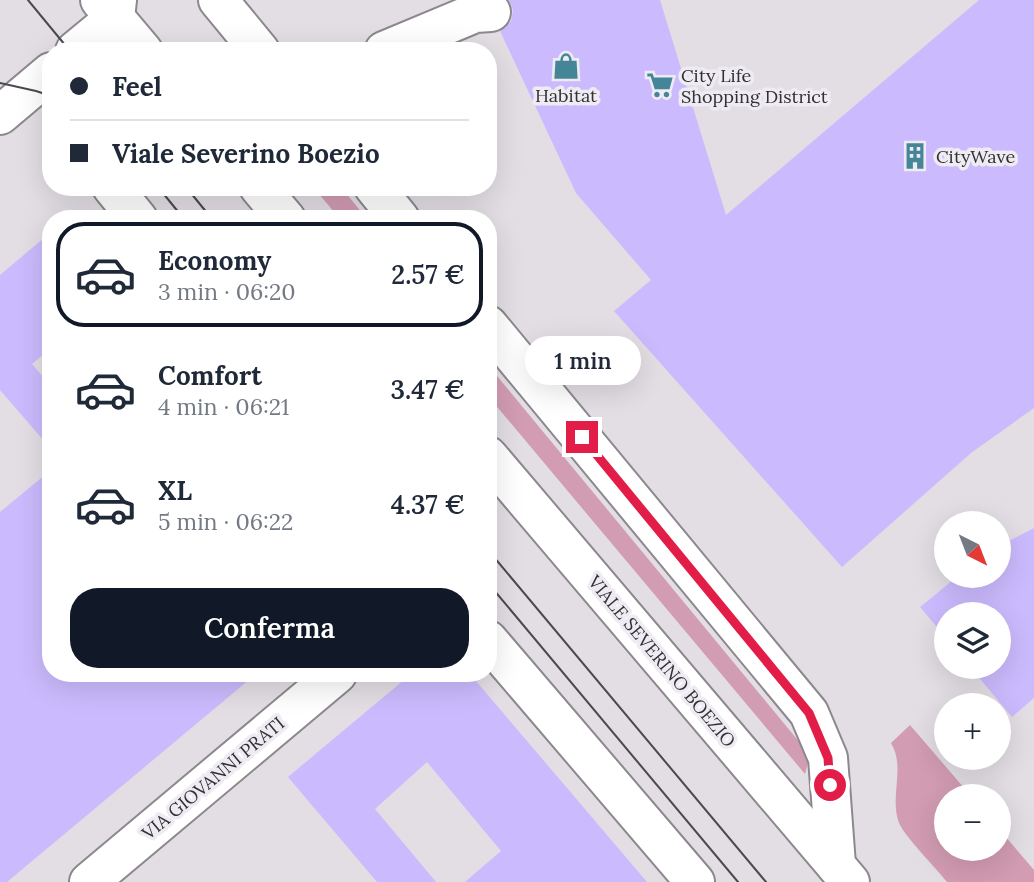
<!DOCTYPE html>
<html lang="it">
<head>
<meta charset="utf-8">
<style>
  :root { --surface:#fff; --page:#f2f2f3; --text:#1f2937; --muted:#747a83; --line:#e0e1e3; --accent:#111827 }
  body { margin:0; font-family:Lora,serif; background:var(--page); color:var(--text); height:100vh; display:flex; flex-direction:column; font-size:26px; white-space:nowrap }
  * { box-sizing:border-box; margin:0 }
  p { font-size:23px; color:var(--muted) }
  .icon { flex:none; width:38px; height:38px; fill:none; stroke:currentColor; stroke-width:2; stroke-linecap:round; stroke-linejoin:round }
  .map { position:relative; flex:1; overflow:hidden }
  .drawer { position:absolute; left:42px; top:210px; width:455px; height:472px; display:flex; flex-direction:column; background:var(--surface); border-radius:28px; box-shadow:0 7px 28px #0002 }
  .drawer>* { flex:none }
  .guide { position:absolute; left:42px; top:42px; width:455px; height:154px; border-radius:28px; box-shadow:0 7px 28px #0002; display:grid; align-content:center; height:154px; padding:0 28px; background:var(--surface) }
  .needle { width:46px; rotate:138deg }
  .fabs { position:absolute; left:934px; top:511px; display:grid; gap:14px }
  .fabs a { display:grid; place-items:center; width:77px; height:77px; border-radius:50%; background:var(--surface); box-shadow:0 7px 28px #0002; font-size:35px }
  .end { position:absolute; width:32px; height:32px; margin:-16px; border:9px solid #e11d48; background:#fff; box-shadow:0 0 0 4px #fff }
  .from { border-radius:50% }
  .bubble { position:absolute; height:49px; border-radius:24px; background:var(--surface); box-shadow:0 7px 28px #0002; font-size:23px; font-weight:600; line-height:49px; text-align:center }
  .guide b { display:flex; align-items:center; gap:24px; height:66px; font-size:26px }
  .guide b+b { border-top:2px solid var(--line) }
  .guide i { width:18px; height:18px; background:var(--text) }
  ul { padding:12px 0 0; list-style:none }
  li { display:flex; align-items:center; gap:21px; height:105px; margin:0 14px 10px; padding:0 14px; border:4px solid transparent; border-radius:28px }
  li div { flex:1 }
  li b { display:block; font-size:26px }
  li em { font-style:normal; font-weight:600 }
  li.on { border-color:var(--accent) }
  li>.icon { width:63px; height:63px; stroke-width:1.5 }
  .cta { display:flex; gap:14px; margin-top:auto; padding:14px 28px }
  .cta a { flex:1; height:80px; border-radius:28px; background:var(--accent); color:#fff; font-size:28px; font-weight:600; line-height:80px; text-align:center }
  .map>svg:first-child { display:block }
  .green { fill:#d29cb2 }
  .building { fill:#cbbafd }
  .lines { fill:none; stroke-linecap:round; stroke-linejoin:round }
  .street-casing { stroke:#8c888e; stroke-width:42 }
  .secondary-casing { stroke:#8c888e; stroke-width:42 }
  .street { stroke:#fff; stroke-width:38 }
  .secondary { stroke:#fff; stroke-width:38 }
  .tram { stroke:#4b494c; stroke-width:2 }
  .route { stroke:#e11d48; stroke-width:9 }
  .labels { text-anchor:middle; dominant-baseline:central; stroke-width:7; stroke-linejoin:round; paint-order:stroke }
  .poi-label { font-size:18px; fill:#323033; stroke:#efebf2; text-anchor:start }
  .street-label { font-size:18px; fill:#323033; stroke:#efebf2 }
</style>
</head>
<body>
<div class="map">
<svg width="1034" height="882" viewBox="0 0 1034 882">
  <rect width="100%" height="100%" fill="#e2dee4"/>
  <path class="green" d="M 313,187 L 341,187 L 367,219 L 340,219 Z
    M 488,365 L 810,755 L 805,774 L 488,396 Z
    M 910,725 L 971,796 L 947,796 L 947,849 L 999,849 L 999,829 L 1034,870 L 1034,882 L 947,882 C 936,868 905,837 899,823 C 889,796 906,768 891,743 Z"/>
  <path class="building" d="M 509,0 L 660,0 L 726,215 L 979,0 L 1034,0 L 1034,408 L 971,453 L 842,567 L 614,311 L 651,280 L 576,193 L 500,31 L 511,21 L 513,10 Z
    M 51,232 L 51,348 L 32,364 L 51,386 L 51,449 L 0,390 L 0,275 Z
    M 51,470 L 51,674 L 256,674 L 7,882 L 0,882 L 0,512 Z
    M 1034,528 L 1034,698 L 1012,717 L 970,667 L 999,667 L 999,614 L 947,614 L 947,639 L 920,607 L 958,576 L 999,576 L 999,546 Z
    M 411,674 L 470,674 L 647,882 L 465,882 L 501,851 L 427,762 L 375,809 L 436,882 L 377,882 L 288,777 Z"/>
  <g class="lines">
    <defs>
      <path id="street" d="M 218,0 L 260,51
        M 75,51 L 115,18 L 117,0
        M 384,51 L 475,13 L 491,12
        M 0,115 L 51,72
        M 112,187 L 138,219
        M 374,187 L 400,219
        M 488,325 L 809,713 L 828,758 L 836,865
        M 488,640 L 695,882
        M 89,882 L 337,674"/>
      <path id="secondary" d="M 100,0 L 143,51
        M 259,187 L 286,219
        M 488,456 L 850,882"/>
    </defs>
    <use href="#street" class="street-casing"/>
    <use href="#secondary" class="secondary-casing"/>
    <use href="#street" class="street"/>
    <use href="#secondary" class="secondary"/>
    <path class="tram" d="M 28,0 L 70,51
      M 0,83 L 36,91 L 51,96
      M 158,187 L 184,219
      M 186,187 L 212,219
      M 488,550 L 766,882
      M 488,583 L 738,882"/>
  </g>
  <g class="lines">
    <path class="route" d="M 582,437 L 809,713 L 828,758 L 830,785"/>
  </g>
  <defs>
    <symbol id="shop-bare" viewBox="-9 -9 18 18"><path d="M-5-2.5h2.3a2.7 3.5 0 0 1 5.4 0H5L5.5 6h-11ZM-1.5-2.5h3a1.5 2.3 0 0 0-3 0Z" fill="#458598" stroke="#efebf2" stroke-width="2.5" paint-order="stroke"/></symbol>
    <symbol id="supermarket-bare" viewBox="-9 -9 18 18"><path d="M-6-5.5h2.5l.6 2H6L4.5 2H-2.5L-4.4-4H-6ZM-1.5 3.2a1.3 1.3 0 1 0 .1 0ZM3 3.2a1.3 1.3 0 1 0 .1 0Z" fill="#458598" stroke="#efebf2" stroke-width="2.5" paint-order="stroke"/></symbol>
    <symbol id="building-bare" viewBox="-9 -9 18 18"><path d="M-4-6H4V6H1V3H-1V6H-4ZM-2.5-4.3h1.7v1.8h-1.7ZM.8-4.3h1.7v1.8H.8ZM-2.5-1h1.7V.8h-1.7ZM.8-1h1.7V.8H.8Z" fill="#458598" stroke="#efebf2" stroke-width="2.5" paint-order="stroke"/></symbol>
  </defs>
  <g fill-rule="evenodd">
    <use href="#shop-bare" x="547" y="47" width="38" height="38"/>
    <use href="#supermarket-bare" x="641" y="66" width="38" height="38"/>
    <use href="#building-bare" x="896" y="137" width="38" height="38"/>
  </g>
  <g class="labels">
    <g class="poi-label">
      <text x="681" y="75">City Life<tspan x="681" dy="21">Shopping District</tspan></text>
      <text x="566" y="95" text-anchor="middle">Habitat</text>
      <text x="936" y="156">CityWave</text>
    </g>
    <g class="street-label">
      <text transform="translate(662 661) rotate(50)">VIALE SEVERINO BOEZIO</text>
      <text transform="translate(213 778) rotate(-40)">VIA GIOVANNI PRATI</text>
    </g>
  </g>
</svg>
<div class="fabs">
<a><svg class="needle" viewBox="-14 -14 28 28"><path d="M0-13l5 13h-10z" fill="#e53935"/><path d="M0 13l5-13h-10z" fill="#747a83"/></svg></a>
<a><svg class="icon" aria-label="layers" viewBox="0 0 24 24"><path d="M12 4l9 5-9 5-9-5zM3 14l9 5 9-5"/></svg></a>
<a>+</a>
<a>−</a>
</div>
<i class="end from" style="left:830px;top:785px"></i>
<i class="end" style="left:582px;top:437px"></i>
<div class="bubble" style="left:525px;top:336px;width:116px">1 min</div>
<div class="guide">
<b><i class="from"></i>Feel</b>
<b><i></i>Viale Severino Boezio</b>
</div>
<section class="drawer">
<ul>
<li class="on"><svg class="icon" aria-label="car" viewBox="0 0 24 24"><path d="M5 17H2v-5l4-1 3-4h7l3 4 3 1v5h-3M9 17h6M6 11h13"/><circle cx="7" cy="17" r="2"/><circle cx="17" cy="17" r="2"/></svg><div><b>Economy</b><p>3 min · 06:20</p></div><em>2.57 €</em></li>
<li><svg class="icon" aria-label="car" viewBox="0 0 24 24"><path d="M5 17H2v-5l4-1 3-4h7l3 4 3 1v5h-3M9 17h6M6 11h13"/><circle cx="7" cy="17" r="2"/><circle cx="17" cy="17" r="2"/></svg><div><b>Comfort</b><p>4 min · 06:21</p></div><em>3.47 €</em></li>
<li><svg class="icon" aria-label="car" viewBox="0 0 24 24"><path d="M5 17H2v-5l4-1 3-4h7l3 4 3 1v5h-3M9 17h6M6 11h13"/><circle cx="7" cy="17" r="2"/><circle cx="17" cy="17" r="2"/></svg><div><b>XL</b><p>5 min · 06:22</p></div><em>4.37 €</em></li>
</ul>
<div class="cta"><a>Conferma</a></div>
</section>
</div>
</body>
</html>
